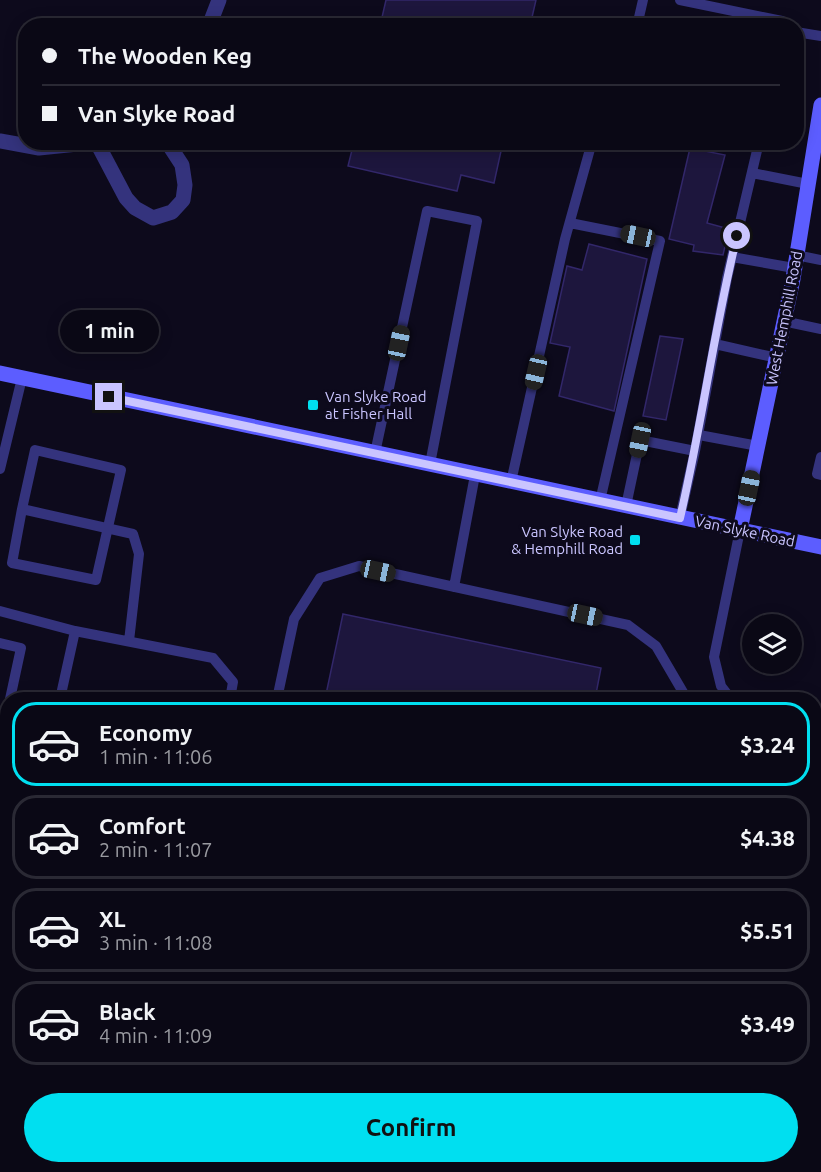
<!DOCTYPE html>
<html lang="en">
<head>
<meta charset="utf-8">
<style>
  :root { --surface:#0a0815; --page:#13111e; --text:#f1f3f6; --muted:#999aa0; --line:#2a2934; --accent:#00dff0 }
  body { margin:0; font-family:Ubuntu,sans-serif; background:var(--page); color:var(--text); height:100vh; display:flex; flex-direction:column; font-size:22px; white-space:nowrap }
  * { box-sizing:border-box; margin:0 }
  p { font-size:20px; color:var(--muted) }
  .icon { flex:none; width:33px; height:33px; fill:none; stroke:currentColor; stroke-width:2; stroke-linecap:round; stroke-linejoin:round }
  .map { position:relative; flex:1; overflow:hidden }
  .details { position:absolute; left:0px; top:692px; width:822px; height:482px; display:flex; flex-direction:column; background:var(--surface); border-radius:24px 24px 0 0; box-shadow:0 3px 15px #0003,0 0 0 2px var(--line) }
  .details>* { flex:none }
  .banner { position:absolute; left:18px; top:18px; width:786px; height:132px; border-radius:24px; box-shadow:0 3px 15px #0003,0 0 0 2px var(--line); display:grid; align-content:center; height:132px; padding:0 24px; background:var(--surface) }
  .fabs { position:absolute; left:742px; top:614px; display:grid; gap:12px }
  .fabs a { display:grid; place-items:center; width:60px; height:60px; border-radius:50%; background:var(--surface); box-shadow:0 3px 15px #0003,0 0 0 2px var(--line); font-size:30px }
  .end { position:absolute; width:27px; height:27px; margin:-14px; border:8px solid #cac5ff; background:#111; box-shadow:0 0 0 3px #111 }
  .from { border-radius:50% }
  .bubble { position:absolute; height:42px; border-radius:21px; background:var(--surface); box-shadow:0 3px 15px #0003,0 0 0 2px var(--line); font-size:20px; font-weight:700; line-height:42px; text-align:center }
  .car { position:absolute; width:18px; height:36px; margin:-18px -9px; border-radius:8px; box-shadow:0 0 4px 2px #0007; background:linear-gradient(#222 24%,#8ab4d8 0 40%,#222 0 76%,#8ab4d8 0 86%,#222 0) }
  .banner b { display:flex; align-items:center; gap:21px; height:57px; font-size:22px }
  .banner b+b { border-top:2px solid var(--line) }
  .banner i { width:15px; height:15px; background:var(--text) }
  ul { padding:10px 0 0; list-style:none }
  li { display:flex; align-items:center; gap:18px; height:84px; margin:0 12px 9px; padding:0 12px; border:3px solid var(--line); border-radius:24px }
  li div { flex:1 }
  li b { display:block; font-size:22px }
  li em { font-style:normal; font-weight:700 }
  li.active { border-color:var(--accent) }
  li>.icon { width:54px; height:54px; stroke-width:1.5 }
  .action { display:flex; gap:12px; margin-top:auto; padding:12px 24px }
  .action a { flex:1; height:69px; border-radius:36px; background:var(--accent); color:#111; font-size:24px; font-weight:700; line-height:69px; text-align:center }
  .map>svg:first-child { display:block }
  .building { fill:#1d163d; stroke:#32276a; stroke-width:1.5 }
  .lines { fill:none; stroke-linecap:round; stroke-linejoin:round }
  .lane { stroke:#34337d; stroke-width:10 }
  .street { stroke:#34337d; stroke-width:15 }
  .secondary { stroke:#5c5dff; stroke-width:15 }
  .route { stroke:#cac5ff; stroke-width:8 }
  .poi-dot { fill:#00dff0; stroke:#0d0a1c; stroke-width:2 }
  .labels { text-anchor:middle; dominant-baseline:central; stroke-width:6; stroke-linejoin:round; paint-order:stroke }
  .street-label { font-size:15px; fill:#cac5ff; stroke:#0d0a1c }
  .poi-label { font-size:15px; fill:#cac5ff; stroke:#0d0a1c; text-anchor:start }
</style>
</head>
<body>
<div class="map">
<svg width="821" height="1172" viewBox="0 0 821 1172">
  <rect width="100%" height="100%" fill="#0d0a1c"/>
  <path class="building" d="M 386,0 L 536,0 L 530,26 L 380,26 Z
    M 354,142 L 503,142 L 494,183 L 461,175 L 457,191 L 348,166 Z
    M 690,148 L 725,155 L 707,223 L 729,229 L 723,255 L 693,251 L 694,245 L 669,239 Z
    M 589,244 L 647,259 L 614,411 L 559,396 L 570,347 L 550,343 L 567,266 L 582,270 Z
    M 660,336 L 683,339 L 666,420 L 643,416 Z
    M 343,614 L 601,668 L 595,699 L 325,699 Z
    M 292,1166 L 579,1166 L 578,1172 L 291,1172 Z"/>
  <g class="lines">
    <path class="lane" d="M 680,0 L 782,21 L 787,26
      M 637,26 L 643,0
      M 796,32 L 821,36
      M 752,173 L 808,184
      M 570,223 L 660,241 L 600,501
      M 796,255 L 821,260
      M 732,257 L 794,268
      M 783,321 L 821,329
      M 715,344 L 777,358
      M 699,435 L 758,446
      M 375,453 L 427,211 L 477,221 L 430,464
      M 821,457 L 817,474 L 821,475
      M 0,469 L 22,378
      M 511,482 L 565,239 L 592,142
      M 626,506 L 640,440 L 695,451
      M 22,509 L 12,563 L 96,580 L 121,470 L 35,450 L 22,509 L 133,534 L 139,554 L 129,641
      M 680,517 L 695,451 L 727,278 L 759,142
      M 454,587 L 475,475
      M 0,611 L 75,631 L 60,699
      M 75,631 L 213,658 L 233,682 L 230,699
      M 0,643 L 21,648 L 10,699
      M 277,699 L 294,619 L 320,578 L 359,566 L 628,625 L 656,646 L 687,699
      M 731,699 L 721,686 L 714,657 L 740,530
      M 814,738 L 821,739
      M 0,747 L 8,713
      M 0,927 L 8,928
      M 814,1144 L 821,1145
      M 150,1172 L 157,1166
      M 672,1172 L 672,1166
      M 704,1172 L 706,1166
      M 769,1172 L 771,1166"/>
    <path class="street" d="M 209,26 L 219,0
      M 0,141 L 39,148 L 97,142
      M 97,143 L 126,198 L 135,208 L 153,218 L 172,212 L 183,200 L 185,185 L 182,165 L 167,142"/>
    <path class="secondary" d="M 0,373 L 821,547
      M 740,530 L 793,279 L 821,105"/>
  </g>
  <g class="lines">
    <path class="route" d="M 109,397 L 680,518 C 702,424 714,329 737,236"/>
  </g>
  <g class="poi-dot">
    <rect x="307" y="399" width="12" height="12" rx="3"/>
    <rect x="629" y="534" width="12" height="12" rx="3"/>
  </g>
  <g class="labels">
    <g class="street-label">
      <text transform="translate(784 318) rotate(-79)">West Hemphill Road</text>
      <text transform="translate(745 531) rotate(12)">Van Slyke Road</text>
    </g>
    <g class="poi-label">
      <text x="325" y="396">Van Slyke Road<tspan x="325" dy="17">at Fisher Hall</tspan></text>
      <text x="623" y="531" text-anchor="end">Van Slyke Road<tspan x="623" dy="17">&amp; Hemphill Road</tspan></text>
    </g>
  </g>
</svg>
<div class="fabs">
<a><svg class="icon" aria-label="layers" viewBox="0 0 24 24"><path d="M12 4l9 5-9 5-9-5zM3 14l9 5 9-5"/></svg></a>
</div>
<i class="end from" style="left:737px;top:236px"></i>
<i class="end" style="left:109px;top:397px"></i>
<div class="bubble" style="left:60px;top:310px;width:99px">1 min</div>
<i class="car" style="left:638px;top:236px;rotate:282deg"></i>
<i class="car" style="left:399px;top:343px;rotate:12deg"></i>
<i class="car" style="left:536px;top:372px;rotate:193deg"></i>
<i class="car" style="left:640px;top:440px;rotate:192deg"></i>
<i class="car" style="left:749px;top:488px;rotate:12deg"></i>
<i class="car" style="left:378px;top:571px;rotate:102deg"></i>
<i class="car" style="left:585px;top:615px;rotate:102deg"></i>
<div class="banner">
<b><i class="from"></i>The Wooden Keg</b>
<b><i></i>Van Slyke Road</b>
</div>
<section class="details">
<ul>
<li class="active"><svg class="icon" aria-label="car" viewBox="0 0 24 24"><path d="M5 17H2v-5l4-1 3-4h7l3 4 3 1v5h-3M9 17h6M6 11h13"/><circle cx="7" cy="17" r="2"/><circle cx="17" cy="17" r="2"/></svg><div><b>Economy</b><p>1 min · 11:06</p></div><em>$3.24</em></li>
<li><svg class="icon" aria-label="car" viewBox="0 0 24 24"><path d="M5 17H2v-5l4-1 3-4h7l3 4 3 1v5h-3M9 17h6M6 11h13"/><circle cx="7" cy="17" r="2"/><circle cx="17" cy="17" r="2"/></svg><div><b>Comfort</b><p>2 min · 11:07</p></div><em>$4.38</em></li>
<li><svg class="icon" aria-label="car" viewBox="0 0 24 24"><path d="M5 17H2v-5l4-1 3-4h7l3 4 3 1v5h-3M9 17h6M6 11h13"/><circle cx="7" cy="17" r="2"/><circle cx="17" cy="17" r="2"/></svg><div><b>XL</b><p>3 min · 11:08</p></div><em>$5.51</em></li>
<li><svg class="icon" aria-label="car" viewBox="0 0 24 24"><path d="M5 17H2v-5l4-1 3-4h7l3 4 3 1v5h-3M9 17h6M6 11h13"/><circle cx="7" cy="17" r="2"/><circle cx="17" cy="17" r="2"/></svg><div><b>Black</b><p>4 min · 11:09</p></div><em>$3.49</em></li>
</ul>
<div class="action"><a>Confirm</a></div>
</section>
</div>
</body>
</html>
